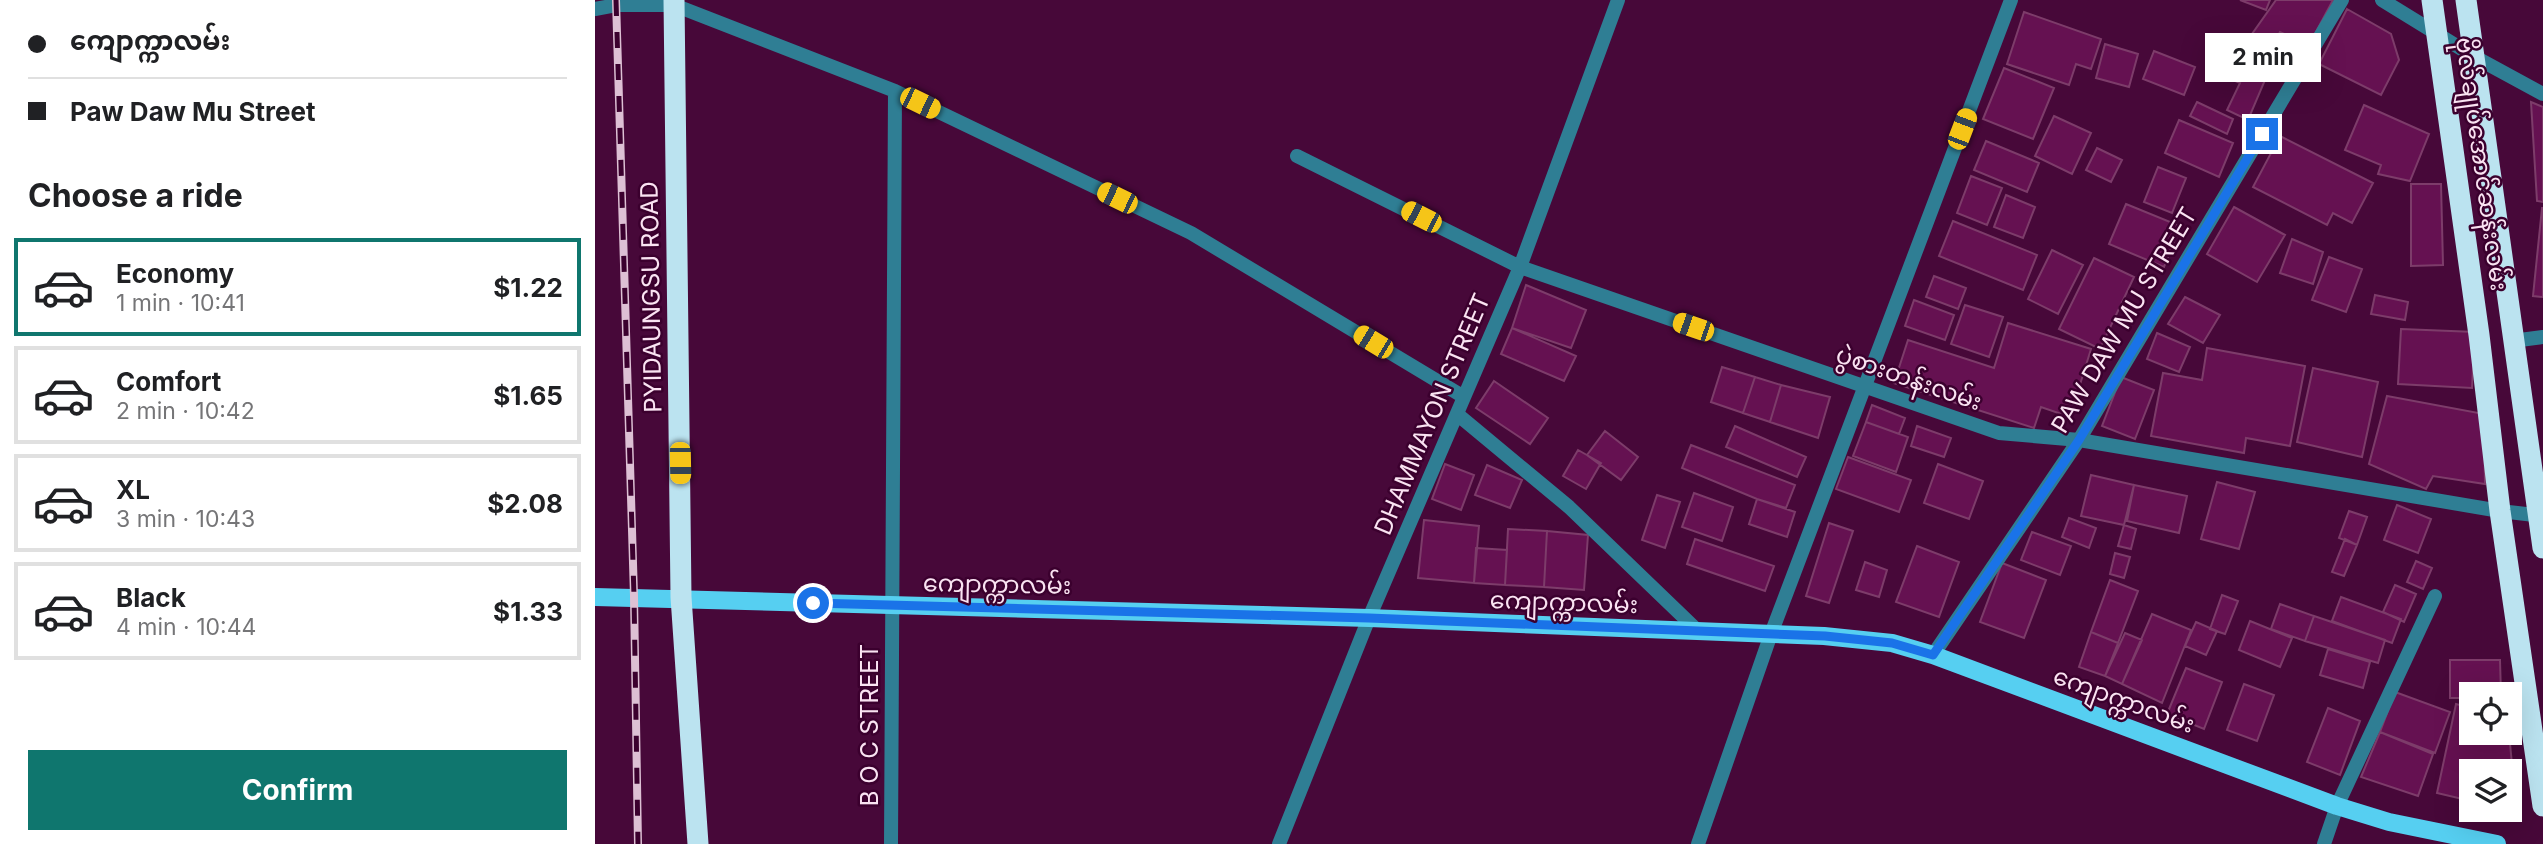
<!DOCTYPE html>
<html lang="en">
<head>
<meta charset="utf-8">
<style>
  :root { --surface:#fff; --page:#f6f6f6; --text:#202124; --muted:#757577; --line:#e0e0e0; --accent:#0f766e }
  body { margin:0; font-family:Inter,"Noto Sans Myanmar",sans-serif; background:var(--page); color:var(--text); height:100vh; display:flex; flex-direction:column; font-size:26px; white-space:nowrap }
  * { box-sizing:border-box; margin:0 }
  p { font-size:23px; color:var(--muted) }
  .icon { flex:none; width:38px; height:38px; fill:none; stroke:currentColor; stroke-width:2; stroke-linecap:round; stroke-linejoin:round }
  .map { position:relative; flex:1; overflow:hidden }
  .drawer { display:flex; flex-direction:column; background:var(--surface); width:595px }
  .drawer>* { flex:none }
  .guide { display:grid; align-content:center; height:154px; padding:0 28px; background:var(--surface) }
  .fabs { position:absolute; left:1864px; top:682px; display:grid; gap:14px }
  .fabs a { display:grid; place-items:center; width:63px; height:63px; border-radius:0px; background:var(--surface); box-shadow:0 7px 28px #0002; font-size:35px }
  .end { position:absolute; width:32px; height:32px; margin:-16px; border:9px solid #1a73e8; background:#fff; box-shadow:0 0 0 4px #fff }
  .from { border-radius:50% }
  .bubble { position:absolute; height:49px; border-radius:0px; background:var(--surface); box-shadow:0 7px 28px #0002; font-size:23px; font-weight:700; line-height:49px; text-align:center }
  .car { position:absolute; width:21px; height:42px; margin:-21px -10px; border-radius:9px; box-shadow:0 0 5px 2px #0007; background:linear-gradient(#f5c518 24%,#345 0 40%,#f5c518 0 76%,#345 0 86%,#f5c518 0) }
  .guide b { display:flex; align-items:center; gap:24px; height:66px; font-size:26px }
  .guide b+b { border-top:2px solid var(--line) }
  .guide i { width:18px; height:18px; background:var(--text) }
  ul { padding:0; list-style:none }
  li { display:flex; align-items:center; gap:21px; height:98px; margin:0 14px 10px; padding:0 14px; border:4px solid var(--line); border-radius:0px }
  li div { flex:1 }
  li b { display:block; font-size:26px }
  li em { font-style:normal; font-weight:700 }
  li.selected { border-color:var(--accent) }
  li>.icon { width:63px; height:63px; stroke-width:1.5 }
  h2 { padding:0 28px; font-size:32px; line-height:84px }
  .primary-button { display:flex; gap:14px; margin-top:auto; padding:14px 28px }
  .primary-button a { flex:1; height:80px; border-radius:0px; background:var(--accent); color:#fff; font-size:28px; font-weight:700; line-height:80px; text-align:center }
  main { display:flex; flex:1; min-height:0 }
  .map>svg:first-child { display:block }
  .building { fill:#651151; stroke:#7d3c6a; stroke-width:2 }
  .lines { fill:none; stroke-linecap:round; stroke-linejoin:round }
  .street { stroke:#2f7e94; stroke-width:14 }
  .primary { stroke:#56cff1; stroke-width:18 }
  .highway { stroke:#bbe3f0; stroke-width:21 }
  .rail-casing { stroke:#ddc0d4; stroke-width:8 }
  .rail { stroke:#3b002e; stroke-width:5; stroke-dasharray:16; stroke-linecap:butt }
  .route { stroke:#1a73e8; stroke-width:9 }
  .labels { text-anchor:middle; dominant-baseline:central; stroke-width:5; stroke-linejoin:round; paint-order:stroke }
  .street-label { font-size:24px; fill:#fae3f2; stroke:#3b002e }
</style>
</head>
<body>
<main>
<section class="drawer">
<div class="guide">
<b><i class="from"></i>ကျောက္ကာလမ်း</b>
<b><i></i>Paw Daw Mu Street</b>
</div>
<h2>Choose a ride</h2>
<ul>
<li class="selected"><svg class="icon" aria-label="car" viewBox="0 0 24 24"><path d="M5 17H2v-5l4-1 3-4h7l3 4 3 1v5h-3M9 17h6M6 11h13"/><circle cx="7" cy="17" r="2"/><circle cx="17" cy="17" r="2"/></svg><div><b>Economy</b><p>1 min · 10:41</p></div><em>$1.22</em></li>
<li><svg class="icon" aria-label="car" viewBox="0 0 24 24"><path d="M5 17H2v-5l4-1 3-4h7l3 4 3 1v5h-3M9 17h6M6 11h13"/><circle cx="7" cy="17" r="2"/><circle cx="17" cy="17" r="2"/></svg><div><b>Comfort</b><p>2 min · 10:42</p></div><em>$1.65</em></li>
<li><svg class="icon" aria-label="car" viewBox="0 0 24 24"><path d="M5 17H2v-5l4-1 3-4h7l3 4 3 1v5h-3M9 17h6M6 11h13"/><circle cx="7" cy="17" r="2"/><circle cx="17" cy="17" r="2"/></svg><div><b>XL</b><p>3 min · 10:43</p></div><em>$2.08</em></li>
<li><svg class="icon" aria-label="car" viewBox="0 0 24 24"><path d="M5 17H2v-5l4-1 3-4h7l3 4 3 1v5h-3M9 17h6M6 11h13"/><circle cx="7" cy="17" r="2"/><circle cx="17" cy="17" r="2"/></svg><div><b>Black</b><p>4 min · 10:44</p></div><em>$1.33</em></li>
</ul>
<div class="primary-button"><a>Confirm</a></div>
</section>
<div class="map">
<svg width="1948" height="844" viewBox="0 0 1948 844">
  <rect width="100%" height="100%" fill="#470839"/>
  <path class="building" d="M 1645,0 L 1675,0 L 1671,10 Z
    M 1681,0 L 1738,0 L 1714,45 L 1685,32 L 1677,46 L 1657,34 Z
    M 1752,9 L 1796,34 L 1804,60 L 1786,95 L 1724,64 Z
    M 1429,12 L 1506,39 L 1496,69 L 1481,64 L 1474,85 L 1412,64 Z
    M 1652,42 L 1680,53 L 1672,73 L 1644,61 Z
    M 1510,44 L 1543,54 L 1534,87 L 1501,78 Z
    M 1559,51 L 1600,67 L 1589,95 L 1548,79 Z
    M 1627,61 L 1670,80 L 1653,120 L 1632,110 L 1645,83 L 1622,73 Z
    M 1409,68 L 1459,88 L 1438,139 L 1388,119 Z
    M 1602,102 L 1638,119 L 1632,134 L 1595,116 Z
    M 1936,102 L 1948,107 L 1948,202 L 1942,201 Z
    M 1769,105 L 1834,134 L 1815,181 L 1783,174 L 1786,165 L 1750,150 Z
    M 1459,116 L 1496,133 L 1477,174 L 1440,156 Z
    M 1584,120 L 1638,143 L 1624,177 L 1570,153 Z
    M 1685,136 L 1778,183 L 1757,223 L 1738,213 L 1732,225 L 1658,187 Z
    M 1391,141 L 1444,163 L 1432,192 L 1379,170 Z
    M 1502,148 L 1527,160 L 1516,182 L 1491,170 Z
    M 1563,167 L 1591,178 L 1577,213 L 1549,202 Z
    M 1376,176 L 1407,188 L 1392,225 L 1362,213 Z
    M 1816,184 L 1846,184 L 1848,265 L 1816,266 Z
    M 1411,195 L 1440,207 L 1428,238 L 1399,227 Z
    M 1531,204 L 1585,226 L 1569,267 L 1514,244 Z
    M 1639,207 L 1690,235 L 1662,282 L 1612,254 Z
    M 1947,208 L 1948,208 L 1948,297 L 1938,296 Z
    M 1358,221 L 1442,255 L 1428,290 L 1344,256 Z
    M 1697,239 L 1728,252 L 1718,284 L 1685,273 Z
    M 1457,250 L 1488,265 L 1463,314 L 1433,299 Z
    M 1734,257 L 1767,269 L 1751,312 L 1717,300 Z
    M 1499,258 L 1539,277 L 1505,349 L 1464,329 Z
    M 1339,276 L 1371,288 L 1363,309 L 1331,297 Z
    M 931,285 L 991,310 L 976,348 L 917,328 Z
    M 1780,295 L 1813,302 L 1810,320 L 1776,314 Z
    M 1590,297 L 1625,315 L 1608,343 L 1573,324 Z
    M 1319,300 L 1359,315 L 1350,340 L 1310,326 Z
    M 1370,305 L 1408,317 L 1394,357 L 1356,344 Z
    M 1413,323 L 1496,349 L 1475,417 L 1446,407 L 1439,428 L 1299,383 L 1313,340 L 1399,368 Z
    M 917,328 L 981,356 L 969,381 L 906,354 Z
    M 1806,329 L 1880,332 L 1877,388 L 1803,384 Z
    M 1562,333 L 1595,347 L 1584,372 L 1552,359 Z
    M 1612,348 L 1710,366 L 1695,446 L 1651,438 L 1649,453 L 1556,436 L 1568,373 L 1607,380 Z
    M 1127,367 L 1160,377 L 1148,413 L 1116,402 Z
    M 1718,368 L 1783,382 L 1767,457 L 1702,442 Z
    M 1160,377 L 1186,385 L 1175,422 L 1148,413 Z
    M 1526,377 L 1559,390 L 1540,439 L 1507,426 Z
    M 899,381 L 953,418 L 935,444 L 881,408 Z
    M 1186,385 L 1235,397 L 1223,438 L 1175,422 Z
    M 1792,396 L 1889,414 L 1890,484 L 1838,476 L 1831,489 L 1774,464 Z
    M 1277,405 L 1310,418 L 1304,434 L 1271,422 Z
    M 1271,422 L 1313,437 L 1301,472 L 1258,456 Z
    M 1140,426 L 1211,457 L 1202,477 L 1131,447 Z
    M 1322,426 L 1356,438 L 1349,457 L 1316,446 Z
    M 1010,431 L 1043,457 L 1026,480 L 992,455 Z
    M 1096,445 L 1200,485 L 1191,508 L 1162,499 L 1087,468 Z
    M 983,450 L 1006,463 L 991,489 L 968,476 Z
    M 1253,457 L 1316,480 L 1304,512 L 1241,489 Z
    M 850,464 L 879,475 L 866,510 L 837,499 Z
    M 1343,464 L 1388,481 L 1374,519 L 1329,503 Z
    M 892,465 L 927,480 L 915,508 L 880,495 Z
    M 1496,475 L 1539,485 L 1529,525 L 1486,516 Z
    M 1622,482 L 1660,492 L 1644,549 L 1606,539 Z
    M 1539,485 L 1592,496 L 1584,533 L 1532,521 Z
    M 1099,493 L 1138,507 L 1127,541 L 1087,527 Z
    M 1062,495 L 1085,502 L 1070,548 L 1047,540 Z
    M 1162,499 L 1200,512 L 1192,537 L 1154,524 Z
    M 1802,505 L 1836,519 L 1823,553 L 1789,540 Z
    M 1754,511 L 1772,517 L 1762,545 L 1744,538 Z
    M 1474,518 L 1501,528 L 1494,548 L 1467,537 Z
    M 829,520 L 884,526 L 879,583 L 823,578 Z
    M 1234,523 L 1258,531 L 1234,603 L 1211,596 Z
    M 1529,525 L 1541,529 L 1536,549 L 1523,546 Z
    M 913,529 L 952,531 L 949,587 L 910,585 Z
    M 952,531 L 993,535 L 989,590 L 949,587 Z
    M 1437,532 L 1476,546 L 1465,575 L 1426,560 Z
    M 1100,539 L 1179,566 L 1170,591 L 1092,564 Z
    M 1750,539 L 1762,545 L 1749,576 L 1737,572 Z
    M 1322,546 L 1364,562 L 1344,617 L 1301,602 Z
    M 881,548 L 912,550 L 910,585 L 879,583 Z
    M 1520,553 L 1535,557 L 1529,578 L 1515,574 Z
    M 1821,561 L 1837,568 L 1828,589 L 1812,582 Z
    M 1270,562 L 1292,570 L 1284,597 L 1261,590 Z
    M 1407,563 L 1451,580 L 1429,638 L 1385,622 Z
    M 1515,580 L 1543,591 L 1523,643 L 1496,632 Z
    M 1800,585 L 1821,594 L 1809,622 L 1788,612 Z
    M 1627,595 L 1643,601 L 1630,634 L 1615,629 Z
    M 1746,597 L 1806,619 L 1797,643 L 1737,621 Z
    M 1685,604 L 1719,616 L 1710,641 L 1676,629 Z
    M 1557,614 L 1596,630 L 1567,703 L 1527,684 Z
    M 1719,616 L 1790,640 L 1783,663 L 1710,641 Z
    M 1655,621 L 1697,638 L 1685,667 L 1644,650 Z
    M 1601,622 L 1622,631 L 1611,655 L 1590,646 Z
    M 1496,632 L 1523,643 L 1510,676 L 1484,667 Z
    M 1530,633 L 1547,640 L 1527,684 L 1510,676 Z
    M 1733,649 L 1775,662 L 1768,688 L 1725,675 Z
    M 1855,660 L 1905,660 L 1906,695 L 1876,695 L 1876,698 L 1855,698 Z
    M 1591,668 L 1627,682 L 1609,729 L 1572,714 Z
    M 1649,684 L 1679,695 L 1662,741 L 1632,730 Z
    M 1800,692 L 1855,712 L 1840,753 L 1785,732 Z
    M 1861,704 L 1876,708 L 1876,733 L 1914,733 L 1918,775 L 1914,775 L 1914,772 L 1876,772 L 1876,801 L 1842,793 Z
    M 1733,708 L 1765,721 L 1745,775 L 1712,762 Z
    M 1785,732 L 1838,754 L 1823,796 L 1766,777 Z"/>
  <g class="lines">
    <path class="street" d="M 1787,0 L 1878,56 L 1948,94
      M 0,9 L 21,5 L 79,5 L 300,91 L 596,233 L 869,397
      M 702,156 L 925,267 L 1404,433 L 1484,440 L 1905,511 L 1948,516
      M 1917,341 L 1948,337
      M 862,414 L 974,507 L 1104,632
      M 1338,655 L 1484,440 L 1747,0
      M 296,844 L 300,91
      M 684,844 L 774,618 L 925,267 L 1023,0
      M 1103,844 L 1176,634 L 1416,0
      M 1729,844 L 1742,806 L 1840,596"/>
    <path class="primary" d="M 0,597 L 774,618 L 1229,636 L 1297,643 L 1338,655 L 1742,806 L 1794,822 L 1902,844"/>
    <path class="highway" d="M 79,0 L 86,597 L 103,844
      M 1837,0 L 1884,335 L 1905,511 L 1948,806
      M 1871,0 L 1948,548"/>
    <defs>
      <path id="rail" d="M 21,0 L 39,596 L 43,844"/>
    </defs>
    <use href="#rail" class="rail-casing"/>
    <use href="#rail" class="rail"/>
  </g>
  <g class="lines">
    <path class="route" d="M 218,603 L 774,618 L 1230,636 L 1297,643 L 1338,655 L 1484,440 L 1667,134"/>
  </g>
  <g class="labels">
    <g class="street-label">
      <text transform="translate(1887 164) rotate(82)">ဗိုလ်ချုပ်အောင်ဆန်းလမ်း</text>
      <text transform="translate(56 297) rotate(-91)">PYIDAUNGSU ROAD</text>
      <text transform="translate(1529 320) rotate(-59)">PAW DAW MU STREET</text>
      <text transform="translate(1314 378) rotate(19)">ပွဲစားတန်းလမ်း</text>
      <text transform="translate(837 414) rotate(-67)">DHAMMAYON STREET</text>
      <text transform="translate(402 584) rotate(1)">ကျောက္ကာလမ်း</text>
      <text transform="translate(969 602) rotate(2)">ကျောက္ကာလမ်း</text>
      <text transform="translate(1529 700) rotate(20)">ကျောက္ကာလမ်း</text>
      <text transform="translate(274 725) rotate(-90)">B O C STREET</text>
    </g>
  </g>
</svg>
<div class="fabs">
<a><svg class="icon" aria-label="locate" viewBox="0 0 24 24"><circle cx="12" cy="12" r="6"/><path d="M12 2v4M12 18v4M2 12h4M18 12h4"/></svg></a>
<a><svg class="icon" aria-label="layers" viewBox="0 0 24 24"><path d="M12 4l9 5-9 5-9-5zM3 14l9 5 9-5"/></svg></a>
</div>
<i class="end from" style="left:218px;top:603px"></i>
<i class="end" style="left:1667px;top:134px"></i>
<div class="bubble" style="left:1610px;top:33px;width:116px">2 min</div>
<i class="car" style="left:325px;top:103px;rotate:116deg"></i>
<i class="car" style="left:1367px;top:129px;rotate:21deg"></i>
<i class="car" style="left:522px;top:198px;rotate:296deg"></i>
<i class="car" style="left:826px;top:217px;rotate:297deg"></i>
<i class="car" style="left:1098px;top:327px;rotate:289deg"></i>
<i class="car" style="left:778px;top:342px;rotate:301deg"></i>
<i class="car" style="left:85px;top:463px;rotate:179deg"></i>
</div>
</main>
</body>
</html>
